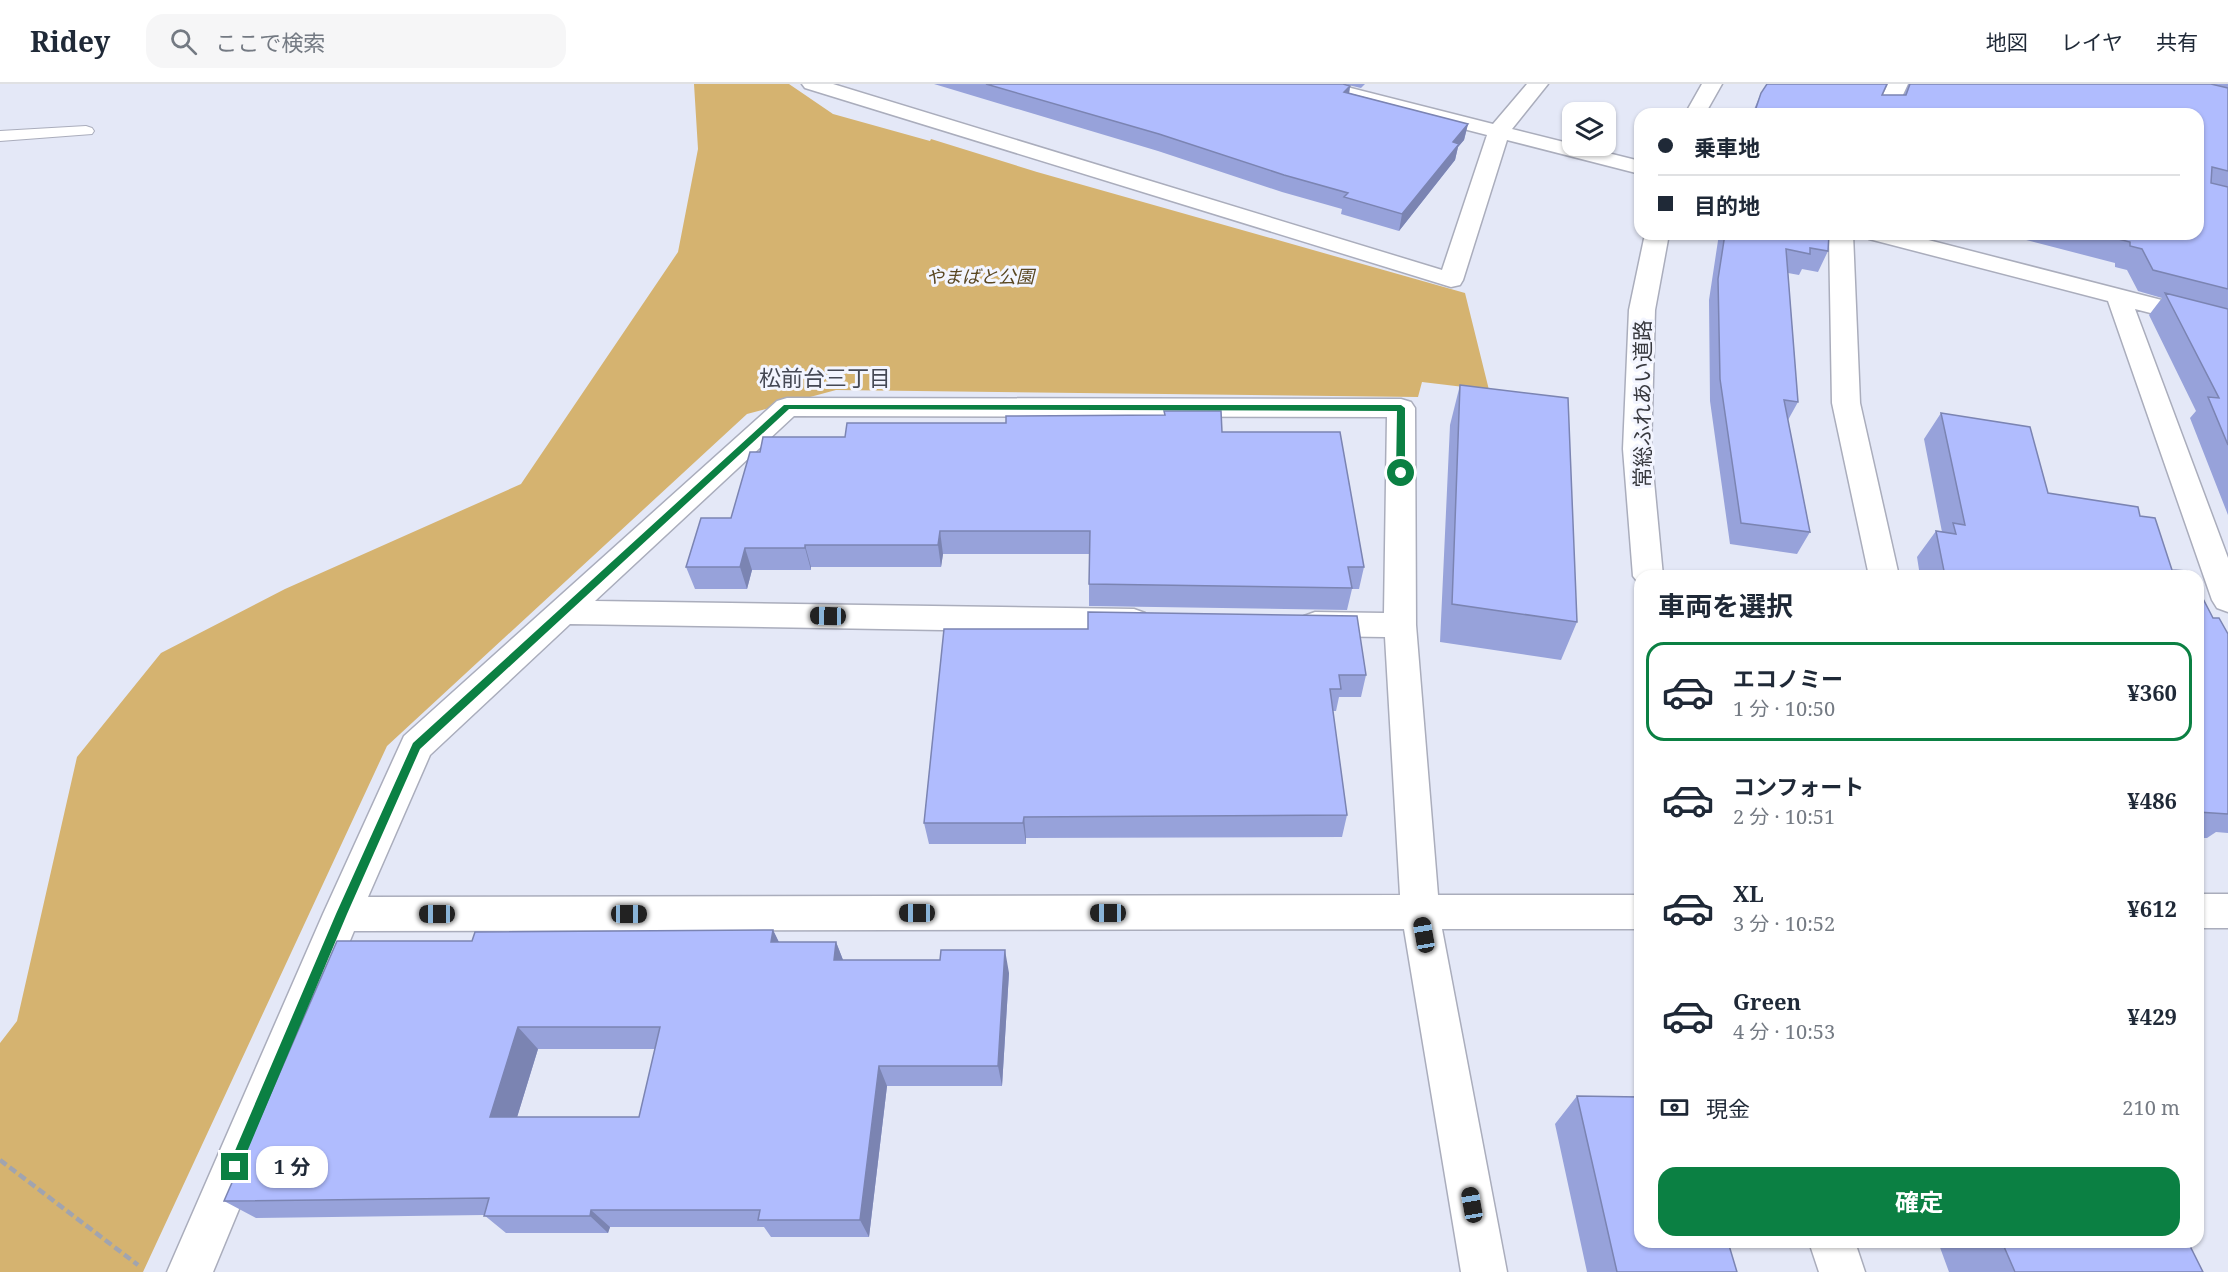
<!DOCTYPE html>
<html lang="ja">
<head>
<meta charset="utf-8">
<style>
  :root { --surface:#fff; --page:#f6f6f7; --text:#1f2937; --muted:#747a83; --line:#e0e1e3; --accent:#0b8043 }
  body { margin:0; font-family:"Noto Serif","Noto Sans JP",serif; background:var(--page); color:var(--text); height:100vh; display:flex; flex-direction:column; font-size:22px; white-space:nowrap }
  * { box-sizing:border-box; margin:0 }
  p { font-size:20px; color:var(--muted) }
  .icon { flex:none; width:33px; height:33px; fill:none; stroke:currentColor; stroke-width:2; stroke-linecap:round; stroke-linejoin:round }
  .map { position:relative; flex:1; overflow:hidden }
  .details { position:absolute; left:1634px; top:486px; width:570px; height:678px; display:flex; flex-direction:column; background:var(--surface); border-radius:18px; box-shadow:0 2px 4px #0004 }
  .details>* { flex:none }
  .hud { position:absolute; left:1634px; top:24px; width:570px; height:132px; border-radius:18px; box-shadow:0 2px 4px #0004; display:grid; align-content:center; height:132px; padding:0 24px; background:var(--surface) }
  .fabs { position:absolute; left:1562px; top:18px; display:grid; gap:12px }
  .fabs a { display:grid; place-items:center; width:54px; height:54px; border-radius:12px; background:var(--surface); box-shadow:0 2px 4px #0004; font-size:30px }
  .end { position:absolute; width:27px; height:27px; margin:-14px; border:8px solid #0b8043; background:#fff; box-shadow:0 0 0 3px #fff }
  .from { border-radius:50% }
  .bubble { position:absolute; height:42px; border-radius:18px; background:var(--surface); box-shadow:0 2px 4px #0004; font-size:20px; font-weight:700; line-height:42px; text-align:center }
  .car { position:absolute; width:18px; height:36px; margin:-18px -9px; border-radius:8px; box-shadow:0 0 4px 2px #0007; background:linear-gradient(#222 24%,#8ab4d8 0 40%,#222 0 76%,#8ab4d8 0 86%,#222 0) }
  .hud b { display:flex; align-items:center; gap:21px; height:57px; font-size:22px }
  .hud b+b { border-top:2px solid var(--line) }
  .hud i { width:15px; height:15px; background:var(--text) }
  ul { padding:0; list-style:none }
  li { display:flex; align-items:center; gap:18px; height:99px; margin:0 12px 9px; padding:0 12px; border:3px solid transparent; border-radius:18px }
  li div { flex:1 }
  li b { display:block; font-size:22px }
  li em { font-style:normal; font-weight:700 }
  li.selected { border-color:var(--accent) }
  li>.icon { width:54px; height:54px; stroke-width:1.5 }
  h2 { padding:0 24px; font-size:27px; line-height:72px }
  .pay { display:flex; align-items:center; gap:15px; height:66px; padding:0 24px; font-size:22px }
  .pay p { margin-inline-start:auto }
  .button { display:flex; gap:12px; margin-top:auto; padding:12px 24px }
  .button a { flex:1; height:69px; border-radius:18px; background:var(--accent); color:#fff; font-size:24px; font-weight:700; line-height:69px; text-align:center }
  header { display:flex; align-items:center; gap:36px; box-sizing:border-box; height:84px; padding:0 30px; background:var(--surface); border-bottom:2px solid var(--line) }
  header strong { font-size:28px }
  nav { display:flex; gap:33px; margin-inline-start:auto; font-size:21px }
  .search { width:420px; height:54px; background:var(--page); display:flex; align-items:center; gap:15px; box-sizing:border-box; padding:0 21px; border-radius:18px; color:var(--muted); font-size:22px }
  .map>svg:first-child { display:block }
  .green { fill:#d5b370 }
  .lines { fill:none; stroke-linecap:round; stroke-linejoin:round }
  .lane-casing { stroke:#aaadbc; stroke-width:2 }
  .street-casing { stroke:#aaadbc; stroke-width:3 }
  .secondary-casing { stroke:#aaadbc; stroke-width:3 }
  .path { stroke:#a1a4af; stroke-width:4.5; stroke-dasharray:8 4; stroke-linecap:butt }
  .lane { fill:#fff; fill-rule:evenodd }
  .street { fill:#fff; fill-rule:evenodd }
  .secondary { fill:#fff; fill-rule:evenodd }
  .wall { fill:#97a2da; fill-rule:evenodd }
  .shaded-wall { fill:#7b84b2 }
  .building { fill:#b0bcfe; stroke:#7b84b2; stroke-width:1.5; fill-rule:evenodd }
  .route { fill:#0b8043 }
  .labels { text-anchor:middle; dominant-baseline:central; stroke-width:6; stroke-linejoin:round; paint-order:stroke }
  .far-park-label { font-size:18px; font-style:italic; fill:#5a4722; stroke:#f3f5ff }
  .street-label { font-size:21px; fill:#38393f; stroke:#f3f5ff }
  .neighbourhood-label { font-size:22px; fill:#454854; stroke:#f3f5ff }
</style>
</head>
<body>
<header>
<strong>Ridey</strong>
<div class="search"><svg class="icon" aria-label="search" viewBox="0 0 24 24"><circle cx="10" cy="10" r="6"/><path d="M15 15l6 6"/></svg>ここで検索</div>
<nav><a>地図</a><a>レイヤ</a><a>共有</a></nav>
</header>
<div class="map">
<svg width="2228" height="1188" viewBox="0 0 2228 1188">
  <rect width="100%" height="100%" fill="#e4e8f7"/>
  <path class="green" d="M 694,0 L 789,0 L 833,30 L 930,57 L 931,55 L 1037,88 L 1465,209 L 1489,306 L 1422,298 L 1418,313 L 836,306 L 747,330 L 387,662 L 143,1188 L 0,1188 L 0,959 L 17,937 L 77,673 L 161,569 L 285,505 L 521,400 L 678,168 L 698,65 Z"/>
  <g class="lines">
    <defs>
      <path id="lane" d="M 86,42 L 92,44 L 94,47 L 92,50 L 0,57 L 0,47 Z"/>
      <path id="street" d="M 802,0 L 833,0 L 1442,186 L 1487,51 L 1304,4 L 1301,0 L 1335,0 L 1493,40 L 1527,0 L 1548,0 L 1512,45 L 1640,77 L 1640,90 L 1507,56 L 1463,196 L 1460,201 L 1451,203 L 805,4 Z
        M 1888,0 L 1908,0 L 1894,30 L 1874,30 Z
        M 1829,150 L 1853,150 L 1860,319 L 1899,492 L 1869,492 L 1832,319 Z
        M 1865,150 L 1905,150 L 2228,233 L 2228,249 L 2135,225 L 2228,474 L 2228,528 L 2217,524 L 2212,516 L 2108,217 L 1869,155 Z
        M 787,314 L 1401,315 L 1411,318 L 1415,324 L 1416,541 L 1438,811 L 1640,811 L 1640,845 L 1442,845 L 1507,1188 L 1461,1188 L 1404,845 L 354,847 L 213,1188 L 167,1188 L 323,830 L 404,652 L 777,317 ZM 794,332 L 1387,333 L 1384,529 L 1315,528 L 1304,532 L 1299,540 L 1304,548 L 1315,552 L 1385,553 L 1400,811 L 368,813 L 430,671 L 570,540 L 1134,549 L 1145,545 L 1150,537 L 1145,529 L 1134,525 L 595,517 Z
        M 2198,810 L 2228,810 L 2228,844 L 2198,844 Z"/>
      <path id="secondary" d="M 1702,0 L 1722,0 L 1705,30 L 1685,30 Z
        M 1645,150 L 1669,150 L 1655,226 L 1651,365 L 1663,492 L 1640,492 L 1640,501 L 1633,492 L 1623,365 L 1629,226 Z
        M 1809,1158 L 1855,1158 L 1865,1188 L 1819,1188 Z"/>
    </defs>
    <use href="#lane" class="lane-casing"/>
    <use href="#street" class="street-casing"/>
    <use href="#secondary" class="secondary-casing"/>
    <path class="path" d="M 0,1076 L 138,1181"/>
    <use href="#lane" class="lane"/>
    <use href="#street" class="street"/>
    <use href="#secondary" class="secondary"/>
  </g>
  <path class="wall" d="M 934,0 L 1343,0 L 1350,2 L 1349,9 L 1468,40 L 1464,56 L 1458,63 L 1455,76 L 1399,147 L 1341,130 L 1342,125 L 1282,108 L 1158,67 Z
    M 1344,0 L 1365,0 L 1361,4 Z
    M 1909,0 L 2228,0 L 2228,431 L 2190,334 L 2196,327 L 2149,231 L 2162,214 L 2138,207 L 2127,186 L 2115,183 L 2115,179 L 2003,150 L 2198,150 L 2198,30 L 1752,30 L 1761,9 L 1882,11 L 1904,11 Z
    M 1719,150 L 1829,150 L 1828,167 L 1818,188 L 1802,185 L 1799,191 L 1788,189 L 1798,318 L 1788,336 L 1810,448 L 1797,470 L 1730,460 L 1710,317 L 1709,216 Z
    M 1460,301 L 1577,538 L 1561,576 L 1440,558 L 1450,341 Z
    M 1941,329 L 2048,409 L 2140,432 L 2172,486 L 2190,492 L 1920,492 L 1917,473 L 1936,447 L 1942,448 L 1924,355 Z
    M 1222,348 L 1364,483 L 1359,505 L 1352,505 L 1347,526 L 1089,522 L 1089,470 L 943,470 L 941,483 L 811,483 L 811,486 L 752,486 L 747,505 L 695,505 L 686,483 L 731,434 L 760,368 L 845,353 Z
    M 2198,505 L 2213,534 L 2228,550 L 2228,749 L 2216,748 L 2207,754 L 2198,754 Z
    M 944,545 L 1366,591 L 1361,613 L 1339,613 L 1336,627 L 1333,627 L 1347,731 L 1342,753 L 1026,754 L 1026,760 L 929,760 L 924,739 Z
    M 773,846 L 779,858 L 836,858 L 843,876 L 1009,889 L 1002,1002 L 887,1002 L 869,1153 L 771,1153 L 764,1143 L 610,1143 L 608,1149 L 506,1149 L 484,1131 L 256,1134 L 224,1117 L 472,857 ZM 538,965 L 655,965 L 639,1033 L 517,1033 Z
    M 1577,1012 L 1737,1188 L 1587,1188 L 1555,1040 Z
    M 1938,1158 L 2188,1158 L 2203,1188 L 1949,1188 Z"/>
  <path class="shaded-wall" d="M 1350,2 L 1348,18 L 1344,8 Z
    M 1468,40 L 1464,56 L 1458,63 L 1455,76 L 1399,147 L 1402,130 L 1453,58 Z
    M 940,447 L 943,470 L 941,483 L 938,461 Z
    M 805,461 L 811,483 L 811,486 L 805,464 Z
    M 745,464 L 752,486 L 747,505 L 740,483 Z
    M 1024,733 L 1026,754 L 1026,760 L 1023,739 Z
    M 773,846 L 784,869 L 771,858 Z
    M 836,858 L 845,881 L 834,876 Z
    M 1005,866 L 1009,889 L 1002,1002 L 998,982 Z
    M 518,943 L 538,965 L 511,1053 L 490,1033 Z
    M 879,982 L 887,1002 L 869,1153 L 860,1136 Z
    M 591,1126 L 610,1143 L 608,1149 L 590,1132 Z"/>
  <path class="building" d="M 986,0 L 1343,0 L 1350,2 L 1344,8 L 1468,40 L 1453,58 L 1459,60 L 1402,130 L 1344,113 L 1348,109 L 1284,91 L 1159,50 Z
    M 1767,0 L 1887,0 L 1882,11 L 1906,11 L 1910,0 L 2211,0 L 2228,4 L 2228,87 L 2212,83 L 2211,99 L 2228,103 L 2228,205 L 2153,186 L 2142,165 L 2130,162 L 2130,158 L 2099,150 L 2198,150 L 2198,30 L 1754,30 L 1761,9 Z
    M 1725,150 L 1829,150 L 1828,167 L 1810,164 L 1810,170 L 1786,165 L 1798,318 L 1784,316 L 1810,448 L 1741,439 L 1720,295 L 1718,195 Z
    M 2165,209 L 2228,225 L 2228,361 L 2208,313 L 2219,314 Z
    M 1460,301 L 1568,314 L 1577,538 L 1452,520 Z
    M 1164,327 L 1221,327 L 1222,348 L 1340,348 L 1364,483 L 1348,483 L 1352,504 L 1089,500 L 1090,447 L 940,447 L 938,461 L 805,461 L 805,464 L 745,464 L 740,483 L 686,483 L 701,434 L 731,434 L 750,368 L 760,368 L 763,353 L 845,353 L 847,339 L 1006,339 L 1006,332 L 1165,331 Z
    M 1941,329 L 2030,343 L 2048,409 L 2138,423 L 2140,432 L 2155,434 L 2172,486 L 2187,487 L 2190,492 L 1945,492 L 1936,447 L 1956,450 L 1953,439 L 1965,441 Z
    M 2198,505 L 2213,534 L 2219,534 L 2228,550 L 2228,730 L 2198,728 Z
    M 1088,528 L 1357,532 L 1366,591 L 1339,591 L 1341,605 L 1330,605 L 1347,731 L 1024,733 L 1023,739 L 924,739 L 944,545 L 1088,545 Z
    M 773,846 L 771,858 L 836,858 L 834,876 L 940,876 L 941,866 L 1005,866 L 998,982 L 879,982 L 860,1136 L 758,1136 L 760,1126 L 591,1126 L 590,1132 L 484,1132 L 489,1114 L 224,1117 L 337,857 L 472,857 L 475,848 ZM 518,943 L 660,943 L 639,1033 L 490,1033 Z
    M 1577,1012 L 1640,1013 L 1640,1158 L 1728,1158 L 1737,1188 L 1617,1188 Z
    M 2002,1158 L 2188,1158 L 2203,1188 L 2015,1188 Z"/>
  <path class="route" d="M 784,321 L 1401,321 L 1405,324 L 1405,389 L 1401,392 L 1396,389 L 1397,327 L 789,325 L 420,665 L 347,830 L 239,1087 L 235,1089 L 230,1087 L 228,1083 L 336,830 L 413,659 Z"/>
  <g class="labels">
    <g class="far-park-label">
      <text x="980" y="192">やまばと公園</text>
    </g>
    <g class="street-label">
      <text transform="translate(1642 320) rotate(-90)">常総ふれあい道路</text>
    </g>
    <g class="neighbourhood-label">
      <text x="825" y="293">松前台三丁目</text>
    </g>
  </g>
</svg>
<div class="fabs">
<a><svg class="icon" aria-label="layers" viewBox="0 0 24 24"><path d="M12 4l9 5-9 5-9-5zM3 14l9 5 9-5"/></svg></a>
</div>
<i class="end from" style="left:1401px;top:389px"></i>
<i class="end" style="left:235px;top:1083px"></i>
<div class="bubble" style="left:256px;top:1062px;width:72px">1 分</div>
<i class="car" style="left:828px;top:532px;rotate:271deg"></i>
<i class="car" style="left:917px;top:829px;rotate:270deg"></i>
<i class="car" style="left:1108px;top:829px;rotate:270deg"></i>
<i class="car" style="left:437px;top:830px;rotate:270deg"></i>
<i class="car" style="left:629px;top:830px;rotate:90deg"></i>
<i class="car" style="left:1424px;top:851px;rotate:350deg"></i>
<i class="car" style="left:1472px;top:1121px;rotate:350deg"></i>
<div class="hud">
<b><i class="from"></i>乗車地</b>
<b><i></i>目的地</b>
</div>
<section class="details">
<h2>車両を選択</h2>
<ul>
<li class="selected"><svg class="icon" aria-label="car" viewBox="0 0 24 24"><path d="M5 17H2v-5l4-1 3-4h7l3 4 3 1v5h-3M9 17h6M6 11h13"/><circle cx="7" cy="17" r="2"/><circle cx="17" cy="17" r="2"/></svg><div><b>エコノミー</b><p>1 分 · 10:50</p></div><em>¥360</em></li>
<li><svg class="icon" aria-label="car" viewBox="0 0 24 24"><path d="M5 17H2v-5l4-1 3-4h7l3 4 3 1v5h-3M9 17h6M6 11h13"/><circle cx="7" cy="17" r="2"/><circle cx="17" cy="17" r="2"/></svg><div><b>コンフォート</b><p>2 分 · 10:51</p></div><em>¥486</em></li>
<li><svg class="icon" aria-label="car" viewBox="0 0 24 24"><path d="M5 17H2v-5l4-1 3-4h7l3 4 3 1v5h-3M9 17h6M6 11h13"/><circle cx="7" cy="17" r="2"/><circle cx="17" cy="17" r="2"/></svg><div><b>XL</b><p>3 分 · 10:52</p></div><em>¥612</em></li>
<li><svg class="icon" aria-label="car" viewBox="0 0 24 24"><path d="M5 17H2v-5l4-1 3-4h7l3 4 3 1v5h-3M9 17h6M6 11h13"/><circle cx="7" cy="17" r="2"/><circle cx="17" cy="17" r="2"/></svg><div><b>Green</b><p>4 分 · 10:53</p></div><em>¥429</em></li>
</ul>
<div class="pay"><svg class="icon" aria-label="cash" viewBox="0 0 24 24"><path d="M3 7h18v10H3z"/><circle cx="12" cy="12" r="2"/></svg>現金<p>210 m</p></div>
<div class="button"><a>確定</a></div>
</section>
</div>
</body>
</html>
